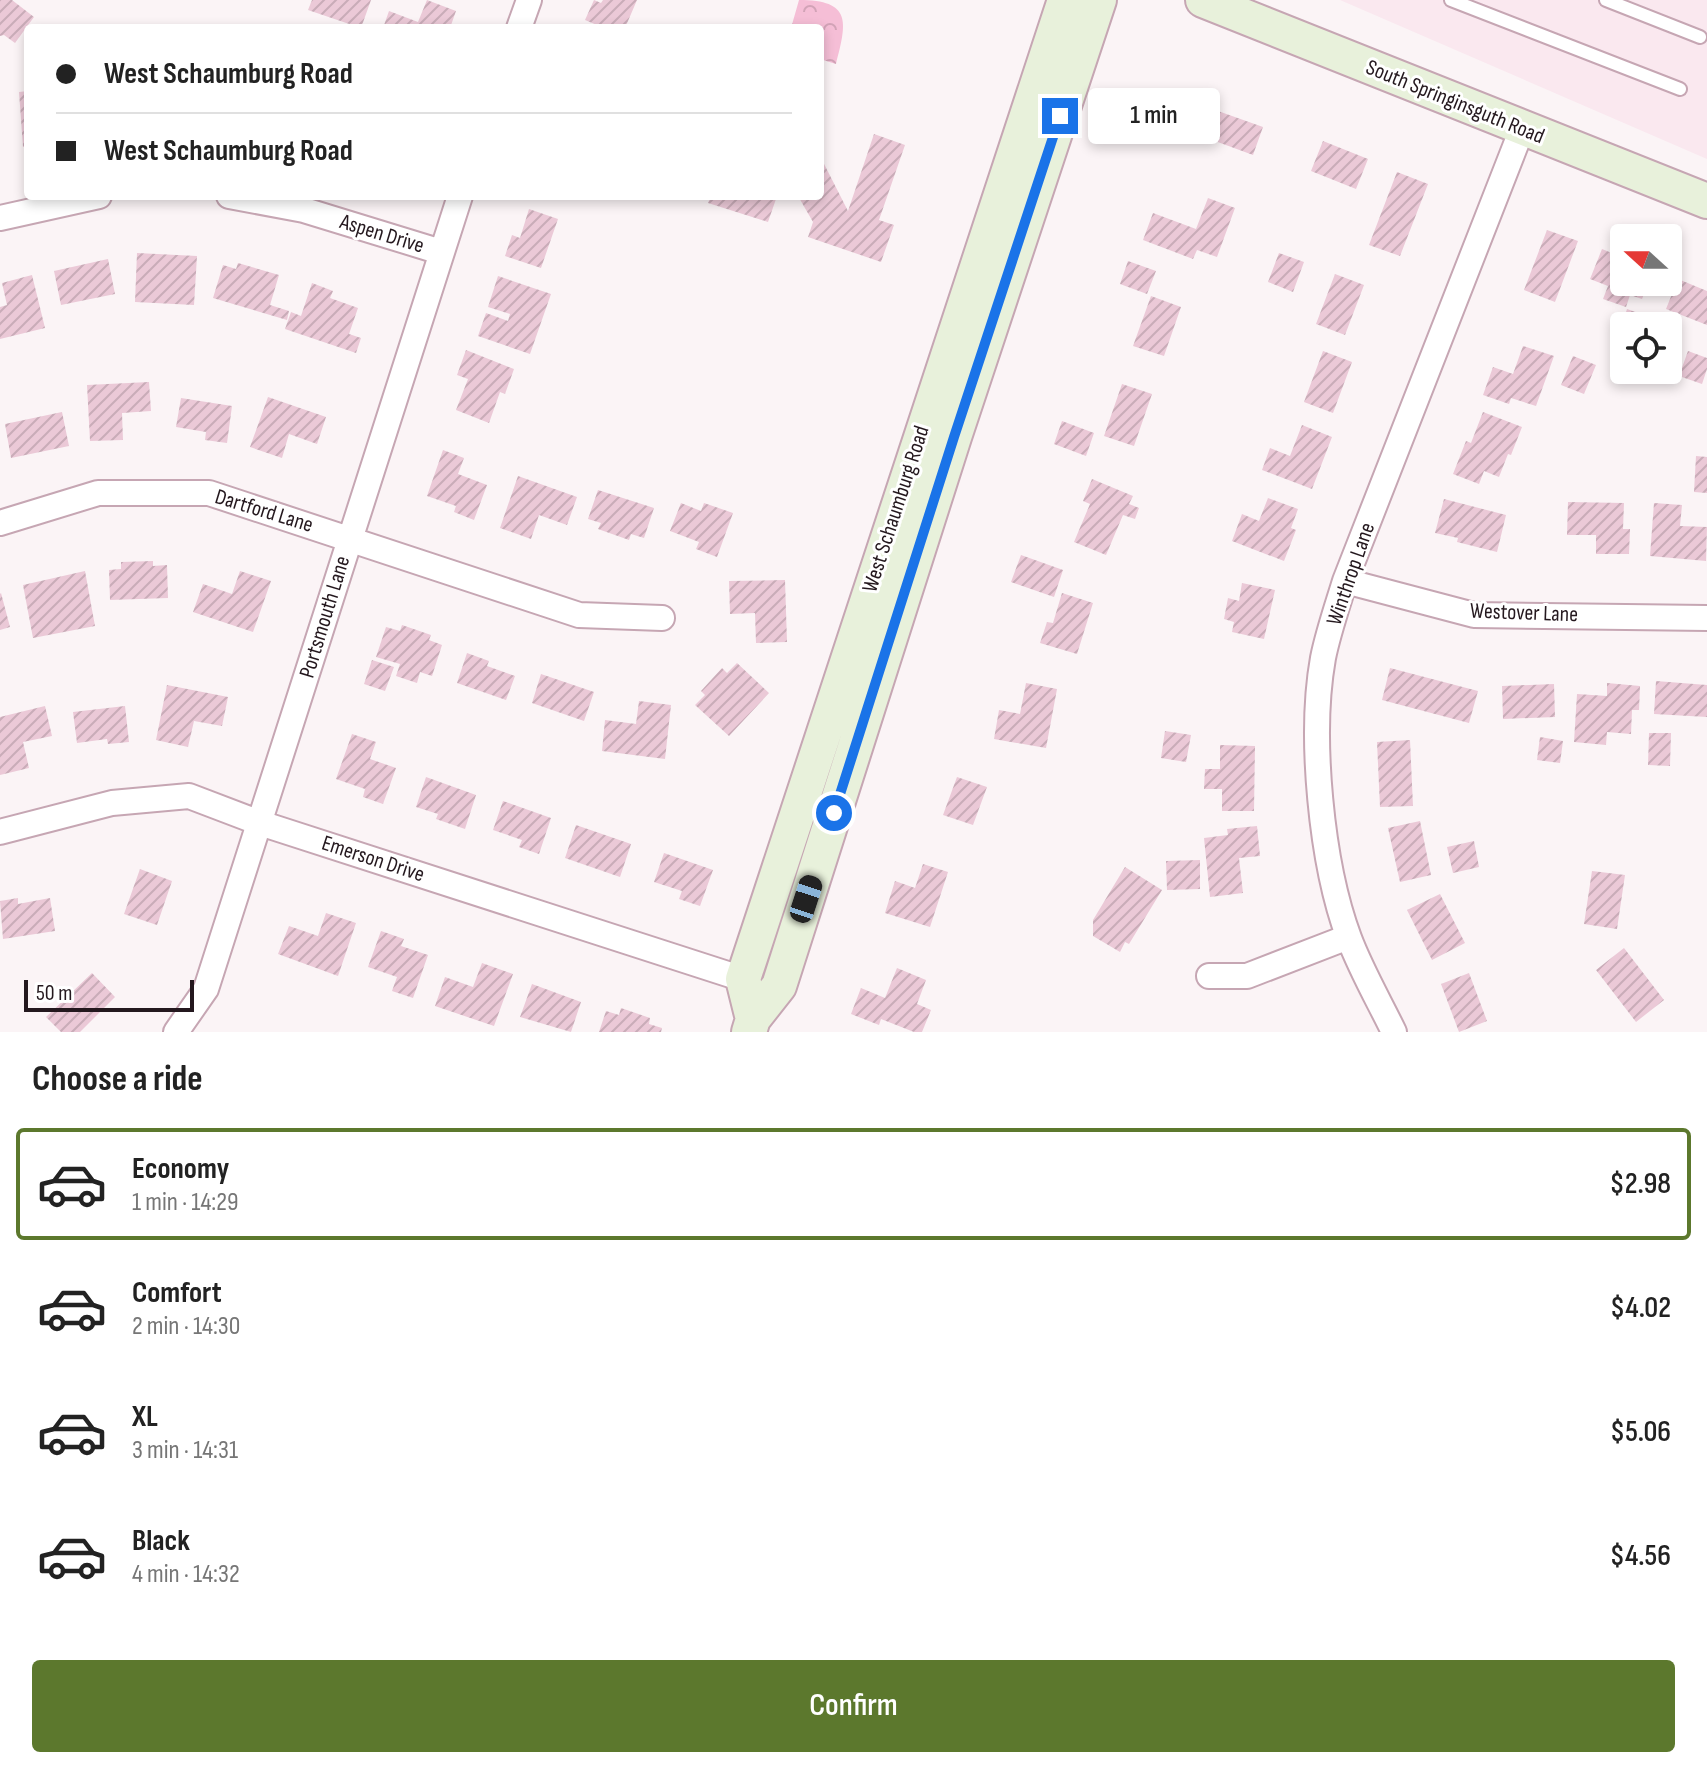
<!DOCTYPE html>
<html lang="en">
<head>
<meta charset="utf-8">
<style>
  :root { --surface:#fff; --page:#f6f6f6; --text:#222; --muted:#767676; --line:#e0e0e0; --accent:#5c782d }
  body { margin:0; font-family:"Sofia Sans Condensed",sans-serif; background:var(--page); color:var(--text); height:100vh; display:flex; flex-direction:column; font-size:30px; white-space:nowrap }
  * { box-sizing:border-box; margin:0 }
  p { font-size:26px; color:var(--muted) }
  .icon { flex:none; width:44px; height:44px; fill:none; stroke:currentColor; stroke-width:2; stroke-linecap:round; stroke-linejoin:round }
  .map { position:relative; height:1032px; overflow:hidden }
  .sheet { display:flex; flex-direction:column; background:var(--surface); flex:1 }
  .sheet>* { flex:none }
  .banner { position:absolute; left:24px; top:24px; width:800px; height:176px; border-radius:8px; box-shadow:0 4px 12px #0003; display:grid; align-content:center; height:176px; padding:0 32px; background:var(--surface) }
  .needle { width:52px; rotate:291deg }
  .controls { position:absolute; left:1610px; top:224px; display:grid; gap:16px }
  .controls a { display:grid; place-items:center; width:72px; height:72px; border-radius:8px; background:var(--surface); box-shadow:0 4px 12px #0003; font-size:40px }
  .scale { position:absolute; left:24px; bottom:20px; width:170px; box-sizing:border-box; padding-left:8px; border:4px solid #24181e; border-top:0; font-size:22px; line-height:28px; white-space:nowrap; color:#24181e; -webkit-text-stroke:6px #fff; paint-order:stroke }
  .end { position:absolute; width:36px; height:36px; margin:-18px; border:10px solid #1a73e8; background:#fff; box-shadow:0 0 0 4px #fff }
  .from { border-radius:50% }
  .bubble { position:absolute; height:56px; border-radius:8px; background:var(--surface); box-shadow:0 4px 12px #0003; font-size:26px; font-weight:600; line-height:56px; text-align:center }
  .car { position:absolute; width:24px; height:48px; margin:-24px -12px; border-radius:10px; box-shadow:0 0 6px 2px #0007; background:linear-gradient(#222 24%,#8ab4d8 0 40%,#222 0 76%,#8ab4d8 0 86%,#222 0) }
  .banner b { display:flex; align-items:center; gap:28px; height:76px; font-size:30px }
  .banner b+b { border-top:2px solid var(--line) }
  .banner i { width:20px; height:20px; background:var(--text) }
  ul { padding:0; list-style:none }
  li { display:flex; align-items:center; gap:24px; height:112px; margin:0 16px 12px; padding:0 16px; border:4px solid transparent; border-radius:8px }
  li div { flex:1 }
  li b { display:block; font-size:30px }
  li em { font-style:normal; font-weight:600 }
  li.on { border-color:var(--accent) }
  li>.icon { width:72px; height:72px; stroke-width:1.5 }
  h2 { padding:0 32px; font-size:36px; line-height:96px }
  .action { display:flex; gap:16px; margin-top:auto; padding:16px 32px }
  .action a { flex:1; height:92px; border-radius:8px; background:var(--accent); color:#fff; font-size:32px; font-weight:600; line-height:92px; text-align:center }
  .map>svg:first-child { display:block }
  .built { fill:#fae8ef }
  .park { fill:url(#park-crowns) }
  .building { fill:url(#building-hatch) }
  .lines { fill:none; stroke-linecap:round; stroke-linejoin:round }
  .lane-casing { stroke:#c6a6b3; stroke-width:16 }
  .street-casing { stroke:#c6a6b3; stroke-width:28 }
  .secondary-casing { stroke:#c6a6b3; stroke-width:38 }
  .lane { stroke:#fff; stroke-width:12 }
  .street { stroke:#fff; stroke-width:24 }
  .secondary { stroke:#e8f1db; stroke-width:34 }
  .route { stroke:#1a73e8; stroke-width:10 }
  .labels { text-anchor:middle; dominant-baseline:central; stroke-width:6; stroke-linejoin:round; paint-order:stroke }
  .street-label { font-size:22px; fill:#24181e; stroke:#fff }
</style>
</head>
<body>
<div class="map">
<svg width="1707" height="1032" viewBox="0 0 1707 1032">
  <defs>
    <pattern id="park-crowns" width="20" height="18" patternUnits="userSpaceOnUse" patternTransform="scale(2)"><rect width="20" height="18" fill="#f5bed6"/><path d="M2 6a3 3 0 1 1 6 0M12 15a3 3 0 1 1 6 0" fill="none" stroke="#d2a3b7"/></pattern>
    <pattern id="building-hatch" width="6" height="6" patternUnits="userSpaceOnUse" patternTransform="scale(2)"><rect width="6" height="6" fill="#ebc9d7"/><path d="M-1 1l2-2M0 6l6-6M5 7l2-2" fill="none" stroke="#c9acb8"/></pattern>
  </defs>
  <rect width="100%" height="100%" fill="#fbf4f6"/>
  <path class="built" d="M 1340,0 L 1707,0 L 1707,159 Z"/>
  <path class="park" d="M 799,0 C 852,0 847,22 836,64 L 820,59 L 820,28 L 791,28 Z"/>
  <path class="building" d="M 0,0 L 12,0 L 34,17 L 15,43 L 4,35 L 0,36 Z
    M 312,0 L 371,0 L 361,28 L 308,10 Z
    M 427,0 L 456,11 L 450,28 L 383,28 L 389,11 L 418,22 Z
    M 594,0 L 601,3 L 603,0 L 637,0 L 625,28 L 604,28 L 585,20 Z
    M 28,91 L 28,146 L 23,147 L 19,92 Z
    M 1187,100 L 1263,127 L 1253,155 L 1177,127 Z
    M 874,134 L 905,145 L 879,220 L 894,225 L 881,262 L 808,237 L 813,222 L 798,196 L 820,196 L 820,156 L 848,211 Z
    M 1323,141 L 1368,159 L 1356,189 L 1311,171 Z
    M 1397,172 L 1428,184 L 1400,256 L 1369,245 Z
    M 711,196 L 785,196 L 785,198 L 776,199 L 768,222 L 708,203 Z
    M 1208,198 L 1235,208 L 1217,257 L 1197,250 L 1193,259 L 1143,240 L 1153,213 L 1196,229 Z
    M 529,209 L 558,219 L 541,268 L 505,256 L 512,235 L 520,238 Z
    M 1547,230 L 1578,241 L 1555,302 L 1524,290 Z
    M 1602,249 L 1624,258 L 1624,282 L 1649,282 L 1642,299 L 1630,295 L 1626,307 L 1603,299 L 1608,286 L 1590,279 Z
    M 137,253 L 197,256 L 194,305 L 135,302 Z
    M 1279,253 L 1304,262 L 1293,292 L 1268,282 Z
    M 108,259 L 115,294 L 61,305 L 54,271 Z
    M 1128,261 L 1156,271 L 1147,294 L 1120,284 Z
    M 238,263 L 279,275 L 270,305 L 289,311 L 287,320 L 213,298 L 223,265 L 236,269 Z
    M 1335,274 L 1364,285 L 1345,335 L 1316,324 Z
    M 32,275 L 45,328 L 0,339 L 0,307 L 7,305 L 2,283 Z
    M 498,276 L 551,294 L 530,354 L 478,336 L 486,313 L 508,321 L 510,314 L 488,307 Z
    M 1678,279 L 1707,291 L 1707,325 L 1666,309 Z
    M 312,283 L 333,291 L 330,298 L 358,308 L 349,334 L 361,338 L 356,353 L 285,329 L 291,312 L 301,316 Z
    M 1151,296 L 1181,307 L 1164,356 L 1133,346 Z
    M 1627,309 L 1647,316 L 1643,326 L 1624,326 L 1624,331 L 1620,330 Z
    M 1523,346 L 1554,356 L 1536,406 L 1511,398 L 1509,404 L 1483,395 L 1493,367 L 1513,374 Z
    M 466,350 L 514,369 L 505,394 L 500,392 L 489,423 L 456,410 L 468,379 L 457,375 Z
    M 1323,351 L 1352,362 L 1333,413 L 1304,402 Z
    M 1688,351 L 1707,358 L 1707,369 L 1702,384 L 1679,376 Z
    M 1573,356 L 1596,365 L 1584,394 L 1561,385 Z
    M 149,382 L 151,411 L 122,413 L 123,440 L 90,441 L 87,385 Z
    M 1122,384 L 1152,394 L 1134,446 L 1104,436 Z
    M 268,397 L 326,417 L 317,444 L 289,434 L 282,458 L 250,447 Z
    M 181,398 L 232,406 L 227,443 L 205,440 L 206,432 L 176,427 Z
    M 62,412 L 69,446 L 11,458 L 5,424 Z
    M 1483,412 L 1522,427 L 1511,455 L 1508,454 L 1499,477 L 1484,471 L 1479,484 L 1453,474 L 1466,441 L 1471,443 Z
    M 1062,421 L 1094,433 L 1086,456 L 1054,444 Z
    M 1302,425 L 1332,437 L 1312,489 L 1262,470 L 1270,448 L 1290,456 Z
    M 443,450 L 464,458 L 458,474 L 487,485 L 474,520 L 454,512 L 456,506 L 427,496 Z
    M 1696,456 L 1707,457 L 1707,493 L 1694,492 Z
    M 518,476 L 577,497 L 567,525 L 539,515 L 531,539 L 500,528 Z
    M 1092,479 L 1133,496 L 1129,504 L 1139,508 L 1135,519 L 1123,515 L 1106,555 L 1074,542 L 1090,504 L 1083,501 Z
    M 598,490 L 654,508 L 644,538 L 631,534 L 629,540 L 598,529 L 601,523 L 588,519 Z
    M 1268,498 L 1298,509 L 1291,528 L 1296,530 L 1284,561 L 1232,541 L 1242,514 L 1259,521 Z
    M 1444,499 L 1506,515 L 1497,552 L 1457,542 L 1458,538 L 1435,533 Z
    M 1568,502 L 1624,503 L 1623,529 L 1630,529 L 1629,554 L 1596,554 L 1596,535 L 1567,535 Z
    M 681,503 L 701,511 L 704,503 L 733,513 L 717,557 L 696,549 L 699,542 L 670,531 Z
    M 1654,503 L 1682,505 L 1680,526 L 1707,527 L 1706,561 L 1650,556 Z
    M 1021,555 L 1063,570 L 1054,597 L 1011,582 Z
    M 153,561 L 153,566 L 167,565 L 168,598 L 110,600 L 109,570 L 121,569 L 121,562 Z
    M 85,571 L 95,626 L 33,638 L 23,585 Z
    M 240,571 L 271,581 L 253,632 L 193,612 L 203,584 L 232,594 Z
    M 785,580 L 787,642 L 756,643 L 755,613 L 730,614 L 729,581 Z
    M 1242,583 L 1275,590 L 1264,639 L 1232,632 L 1234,622 L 1224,619 L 1228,598 L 1239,601 Z
    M 1,593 L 10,627 L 0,630 L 0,594 Z
    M 1062,593 L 1093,603 L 1077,654 L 1040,643 L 1047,622 L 1053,623 Z
    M 402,625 L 431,635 L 429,640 L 442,645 L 432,676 L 420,672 L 417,683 L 396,676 L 400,664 L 376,657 L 386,627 L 400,631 Z
    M 467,653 L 489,661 L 487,666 L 515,676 L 506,700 L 457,683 Z
    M 372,660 L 394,667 L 385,691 L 364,684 Z
    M 737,663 L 769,693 L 729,736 L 695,705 L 705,695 L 701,691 L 722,668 L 727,673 Z
    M 1390,668 L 1478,691 L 1469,723 L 1382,700 Z
    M 541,674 L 594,692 L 584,721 L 532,703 Z
    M 1656,681 L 1707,685 L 1707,717 L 1654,714 Z
    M 1026,683 L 1057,689 L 1046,748 L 994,739 L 999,710 L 1020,714 Z
    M 1607,683 L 1640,686 L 1639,710 L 1632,710 L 1631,734 L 1607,732 L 1606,745 L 1574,742 L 1577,694 L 1607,696 Z
    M 1554,684 L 1555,717 L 1503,719 L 1502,686 Z
    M 167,685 L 228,697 L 222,726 L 194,721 L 188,747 L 156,740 Z
    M 639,701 L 671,705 L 665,759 L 602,751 L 605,720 L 636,724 Z
    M 45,706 L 52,736 L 23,742 L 29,768 L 0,775 L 0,717 Z
    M 125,706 L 129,742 L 108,744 L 107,739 L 77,743 L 73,712 Z
    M 1165,731 L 1191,735 L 1186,762 L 1161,758 Z
    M 1649,733 L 1671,733 L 1670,766 L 1648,765 Z
    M 352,734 L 376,742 L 370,759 L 396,768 L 383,804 L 363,797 L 365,789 L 336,779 Z
    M 1540,737 L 1563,741 L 1560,763 L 1537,760 Z
    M 1410,740 L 1413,806 L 1380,807 L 1377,742 Z
    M 1220,745 L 1255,746 L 1254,811 L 1222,811 L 1222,789 L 1204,789 L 1205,769 L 1220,769 Z
    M 426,777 L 476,795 L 465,829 L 436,819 L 438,814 L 416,807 Z
    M 957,777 L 987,787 L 973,825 L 943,815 Z
    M 503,801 L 551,818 L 539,854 L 519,847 L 522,840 L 493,830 Z
    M 1420,821 L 1431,875 L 1400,882 L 1388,828 Z
    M 576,825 L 631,844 L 620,877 L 565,858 Z
    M 1257,826 L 1260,856 L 1239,858 L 1243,893 L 1210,897 L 1204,838 L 1228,835 L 1227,829 Z
    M 1474,841 L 1479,867 L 1453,873 L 1447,847 Z
    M 664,853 L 713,870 L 700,906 L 679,899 L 682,891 L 654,882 Z
    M 1200,860 L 1200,889 L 1167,890 L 1166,861 Z
    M 923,864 L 948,872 L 930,927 L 885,913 L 895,881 L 915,888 Z
    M 1125,867 L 1162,890 L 1129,944 L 1125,942 L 1120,952 L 1093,936 L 1093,920 Z
    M 140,869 L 172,881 L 157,925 L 124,914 Z
    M 1592,871 L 1625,875 L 1617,929 L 1584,924 Z
    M 1440,894 L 1465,943 L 1432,960 L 1407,910 Z
    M 18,898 L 18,904 L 50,898 L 55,931 L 3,939 L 0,901 Z
    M 326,913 L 356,923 L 338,976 L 278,954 L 289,926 L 318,936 Z
    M 381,931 L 404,939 L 401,946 L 428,955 L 413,998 L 392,991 L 397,977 L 368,967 Z
    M 1624,948 L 1664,1000 L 1636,1022 L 1596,970 Z
    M 482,963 L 513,974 L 494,1026 L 435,1006 L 445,977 L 473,987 Z
    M 897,968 L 926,980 L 917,1004 L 931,1010 L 922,1032 L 914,1032 L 881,1019 L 879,1025 L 851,1014 L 861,988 L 885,998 Z
    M 92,973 L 115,997 L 80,1032 L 61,1032 L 46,1017 Z
    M 1469,973 L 1487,1021 L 1459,1032 L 1441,984 Z
    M 532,984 L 581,1002 L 571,1032 L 520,1017 Z
    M 621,1008 L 650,1018 L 649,1024 L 662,1028 L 661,1032 L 599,1032 L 606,1011 L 619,1015 Z"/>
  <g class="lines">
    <defs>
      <path id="lane" d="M 1451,0 L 1680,89
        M 1606,0 L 1700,37"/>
      <path id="street" d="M 519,28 L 529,0
        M 229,196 L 304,210 L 441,252
        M 0,218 L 99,196
        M 0,523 L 98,493 L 209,493 L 579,615 L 662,618
        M 1345,581 L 1474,615 L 1707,618
        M 0,832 L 112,803 L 189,796 L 260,823 L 743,979
        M 1209,976 L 1247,976 L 1348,937
        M 176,1032 L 206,989 L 460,196
        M 1394,1032 C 1379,1001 1361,970 1349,938 C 1321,863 1309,736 1323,658 C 1328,633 1337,607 1345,581 L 1522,129"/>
      <path id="secondary" d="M 1203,0 L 1707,201
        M 753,1019 L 743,979 L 1065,0
        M 749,1032 L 753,1019 L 779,986 L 954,437 L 1099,0"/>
    </defs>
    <use href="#lane" class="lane-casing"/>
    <use href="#street" class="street-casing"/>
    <use href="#secondary" class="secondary-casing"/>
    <use href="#lane" class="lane"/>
    <use href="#street" class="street"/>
    <use href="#secondary" class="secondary"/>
  </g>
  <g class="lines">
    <path class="route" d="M 834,813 L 954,437 L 1060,116"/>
  </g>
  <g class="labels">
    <g class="street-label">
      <text transform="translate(1455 102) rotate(22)">South Springinsguth Road</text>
      <text transform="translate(382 234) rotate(17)">Aspen Drive</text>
      <text transform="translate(896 509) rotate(-72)">West Schaumburg Road</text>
      <text transform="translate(264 511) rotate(17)">Dartford Lane</text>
      <text transform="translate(1351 574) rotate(-71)">Winthrop Lane</text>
      <text transform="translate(1524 613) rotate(2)">Westover Lane</text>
      <text transform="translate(325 617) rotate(-73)">Portsmouth Lane</text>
      <text transform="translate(373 859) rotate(18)">Emerson Drive</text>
    </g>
  </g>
</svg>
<div class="controls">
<a><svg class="needle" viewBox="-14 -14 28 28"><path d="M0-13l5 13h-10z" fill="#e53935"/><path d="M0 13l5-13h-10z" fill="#767676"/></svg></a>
<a><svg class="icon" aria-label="locate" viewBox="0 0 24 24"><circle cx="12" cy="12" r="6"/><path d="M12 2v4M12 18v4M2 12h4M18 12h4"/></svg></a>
</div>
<div class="scale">50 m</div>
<i class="end from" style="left:834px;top:813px"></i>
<i class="end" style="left:1060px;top:116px"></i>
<div class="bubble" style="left:1088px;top:88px;width:132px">1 min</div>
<i class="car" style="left:806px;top:899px;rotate:18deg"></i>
<div class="banner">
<b><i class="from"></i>West Schaumburg Road</b>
<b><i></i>West Schaumburg Road</b>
</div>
</div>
<section class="sheet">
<h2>Choose a ride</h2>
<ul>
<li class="on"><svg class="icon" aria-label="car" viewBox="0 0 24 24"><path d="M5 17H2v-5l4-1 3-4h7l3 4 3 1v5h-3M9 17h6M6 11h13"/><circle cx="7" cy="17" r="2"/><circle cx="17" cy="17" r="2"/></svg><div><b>Economy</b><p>1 min · 14:29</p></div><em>$2.98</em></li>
<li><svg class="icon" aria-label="car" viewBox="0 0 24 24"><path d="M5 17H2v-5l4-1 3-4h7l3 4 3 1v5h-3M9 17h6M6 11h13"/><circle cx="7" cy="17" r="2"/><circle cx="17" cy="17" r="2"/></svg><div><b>Comfort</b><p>2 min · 14:30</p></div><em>$4.02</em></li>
<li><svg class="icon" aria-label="car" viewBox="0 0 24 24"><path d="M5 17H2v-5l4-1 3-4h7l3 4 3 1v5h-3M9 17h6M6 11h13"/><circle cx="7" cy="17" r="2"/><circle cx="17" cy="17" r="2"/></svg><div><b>XL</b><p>3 min · 14:31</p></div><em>$5.06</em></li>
<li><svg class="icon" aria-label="car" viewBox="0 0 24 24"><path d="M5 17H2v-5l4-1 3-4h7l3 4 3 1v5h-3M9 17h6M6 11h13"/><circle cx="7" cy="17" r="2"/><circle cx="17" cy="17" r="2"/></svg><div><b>Black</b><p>4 min · 14:32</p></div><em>$4.56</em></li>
</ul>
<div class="action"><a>Confirm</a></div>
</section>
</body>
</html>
